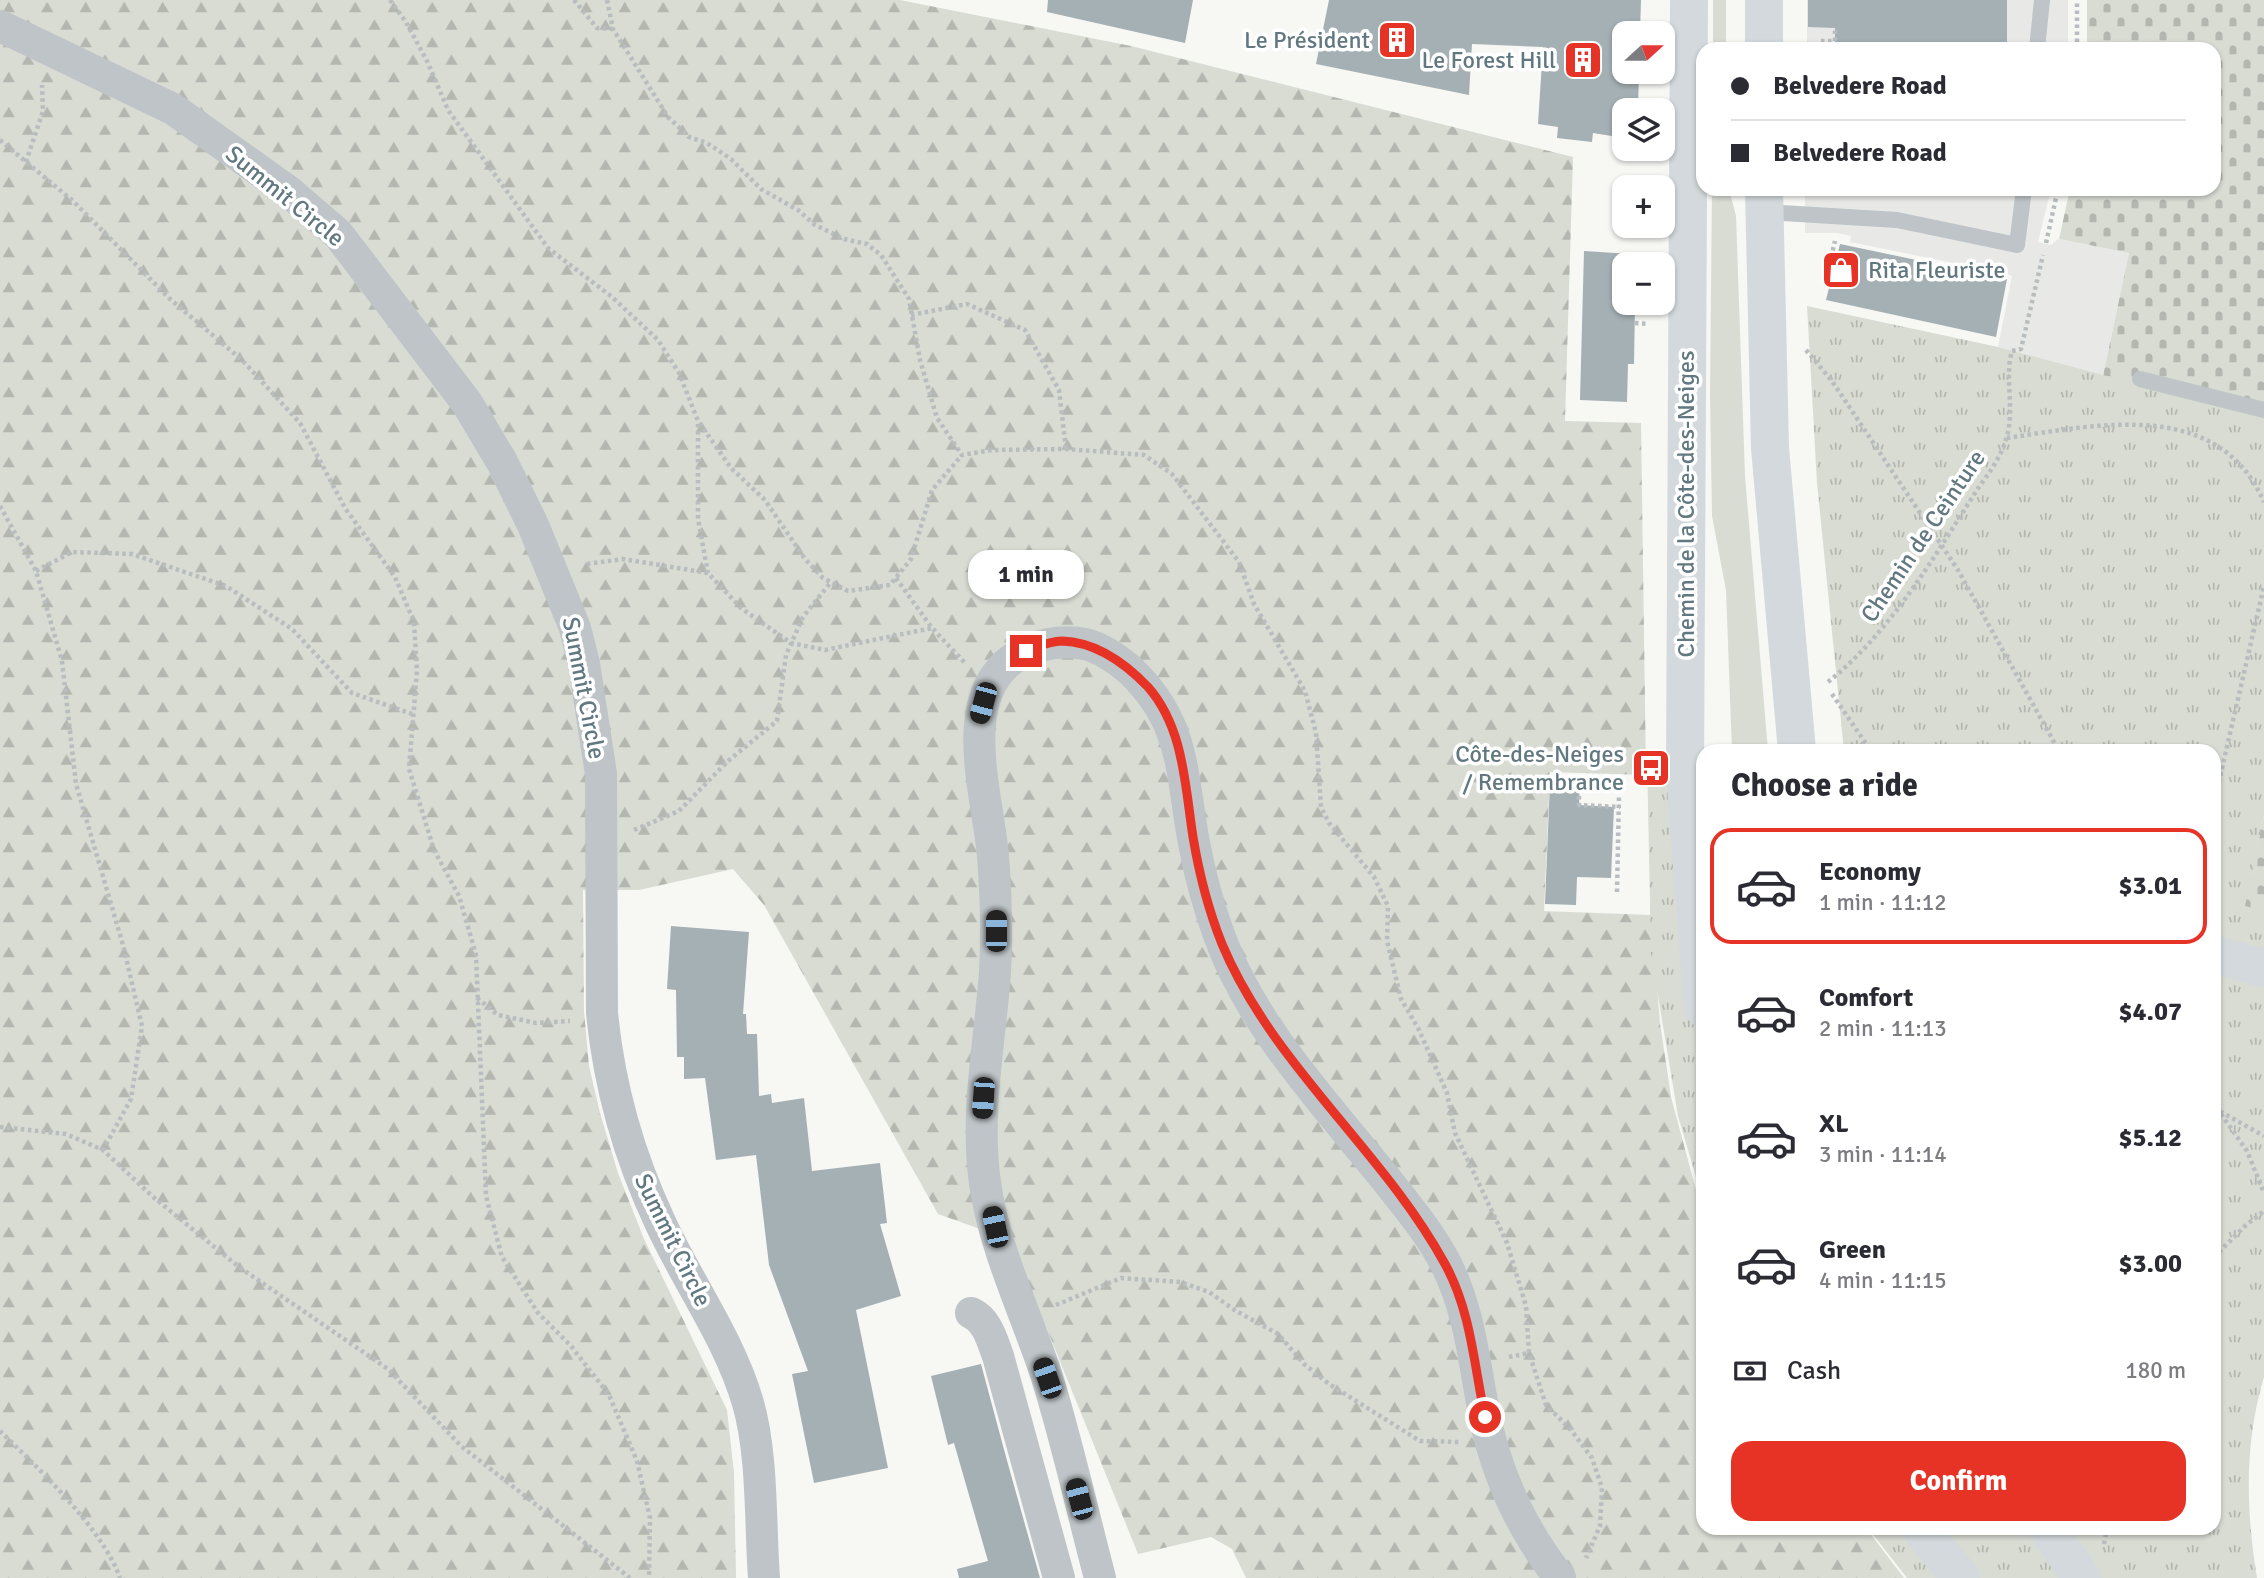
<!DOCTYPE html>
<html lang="en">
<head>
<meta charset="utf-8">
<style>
  :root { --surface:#fff; --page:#f7f7f7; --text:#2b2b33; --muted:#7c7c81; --line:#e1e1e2; --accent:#e63326 }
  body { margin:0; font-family:Signika,sans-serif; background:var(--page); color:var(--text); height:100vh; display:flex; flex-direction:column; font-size:26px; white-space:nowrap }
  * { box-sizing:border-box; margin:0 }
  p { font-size:23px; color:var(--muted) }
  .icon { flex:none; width:38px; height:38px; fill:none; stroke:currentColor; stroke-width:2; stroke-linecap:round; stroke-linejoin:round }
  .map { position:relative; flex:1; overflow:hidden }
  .panel { position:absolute; left:1696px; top:744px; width:525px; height:791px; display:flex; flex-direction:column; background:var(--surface); border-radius:21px; box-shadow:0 2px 5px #0004 }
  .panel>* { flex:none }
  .hud { position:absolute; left:1696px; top:42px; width:525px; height:154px; border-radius:21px; box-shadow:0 2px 5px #0004; display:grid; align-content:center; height:154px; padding:0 35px; background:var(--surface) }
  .needle { width:46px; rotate:69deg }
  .tools { position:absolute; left:1612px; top:21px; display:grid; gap:14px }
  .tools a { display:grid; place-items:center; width:63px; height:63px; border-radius:14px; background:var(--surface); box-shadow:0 2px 5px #0004; font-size:35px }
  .end { position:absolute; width:32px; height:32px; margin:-16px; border:9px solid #e63326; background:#fff; box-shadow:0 0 0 4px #fff }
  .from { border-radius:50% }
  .bubble { position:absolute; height:49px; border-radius:21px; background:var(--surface); box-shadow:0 2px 5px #0004; font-size:23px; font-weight:700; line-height:49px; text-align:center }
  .car { position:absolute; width:21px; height:42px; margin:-21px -10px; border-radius:9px; box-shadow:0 0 5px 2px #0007; background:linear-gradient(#222 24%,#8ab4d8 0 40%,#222 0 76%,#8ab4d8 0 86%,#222 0) }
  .hud b { display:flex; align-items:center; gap:24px; height:66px; font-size:26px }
  .hud b+b { border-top:2px solid var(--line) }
  .hud i { width:18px; height:18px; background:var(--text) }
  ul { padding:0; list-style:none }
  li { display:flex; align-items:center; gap:21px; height:116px; margin:0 14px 10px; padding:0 21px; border:4px solid transparent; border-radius:21px }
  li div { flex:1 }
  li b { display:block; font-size:26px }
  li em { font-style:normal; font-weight:700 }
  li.on { border-color:var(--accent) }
  li>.icon { width:63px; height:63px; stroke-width:1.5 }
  h2 { padding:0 35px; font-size:32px; line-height:84px }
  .pay { display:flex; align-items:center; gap:18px; height:77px; padding:0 35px; font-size:26px }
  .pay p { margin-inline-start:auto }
  .button { display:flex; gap:14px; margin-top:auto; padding:14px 35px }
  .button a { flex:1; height:80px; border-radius:21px; background:var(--accent); color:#fff; font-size:28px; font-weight:700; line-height:80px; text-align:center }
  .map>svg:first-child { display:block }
  .built { fill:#e8e8e7 }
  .green { fill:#d8dcd3 }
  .forest { fill:url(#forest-firs) }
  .cemetery { fill:url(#cemetery-stones) }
  .park { fill:url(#park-tufts) }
  .building { fill:#a5b0b4 }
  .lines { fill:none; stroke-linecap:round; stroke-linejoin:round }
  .path { stroke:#b8bdbf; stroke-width:4.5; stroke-dasharray:3.5 3.5; stroke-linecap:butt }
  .lane { stroke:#bec4c7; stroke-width:16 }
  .street { stroke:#bec4c7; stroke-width:32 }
  .secondary { stroke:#d3d9dc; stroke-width:38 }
  .route { stroke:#e63326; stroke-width:9 }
  .labels { text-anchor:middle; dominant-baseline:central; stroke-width:7; stroke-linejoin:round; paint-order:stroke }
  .poi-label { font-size:24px; fill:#627880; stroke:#fff; text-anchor:end }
  .street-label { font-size:24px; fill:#627880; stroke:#fff }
</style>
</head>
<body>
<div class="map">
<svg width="2264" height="1578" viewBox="0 0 2264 1578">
  <defs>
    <pattern id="forest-firs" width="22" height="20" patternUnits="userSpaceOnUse" patternTransform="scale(1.75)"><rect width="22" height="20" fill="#d8dcd3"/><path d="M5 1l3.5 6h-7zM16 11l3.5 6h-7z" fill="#b3b7b0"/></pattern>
    <pattern id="cemetery-stones" width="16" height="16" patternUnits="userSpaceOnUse" patternTransform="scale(1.75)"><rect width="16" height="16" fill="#d8dcd3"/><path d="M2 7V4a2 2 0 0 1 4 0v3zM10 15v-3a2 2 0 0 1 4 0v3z" fill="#b3b7b0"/></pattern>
    <pattern id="park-tufts" width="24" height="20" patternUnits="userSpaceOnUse" patternTransform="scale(1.75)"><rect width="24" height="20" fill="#d8dcd3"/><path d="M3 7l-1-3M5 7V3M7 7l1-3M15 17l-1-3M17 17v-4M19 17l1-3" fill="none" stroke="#b3b7b0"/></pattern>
  </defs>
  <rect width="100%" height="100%" fill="#f7f7f4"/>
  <path class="built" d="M 1807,0 L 2068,0 L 2068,49 L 1807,49 Z
    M 1805,189 L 2051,189 L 2038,242 L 2051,245 L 2058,239 L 2129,253 L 2103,376 L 1998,347 L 2012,276 L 2008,274 L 1850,242 L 1851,236 L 1837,233 L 1805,233 Z"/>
  <path class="green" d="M 1713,0 L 1726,0 L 1726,49 L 1713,49 Z
    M 1712,189 L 1729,189 L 1736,216 L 1745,476 L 1768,751 L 1732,751 L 1726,590 L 1712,516 L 1710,396 Z"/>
  <path class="forest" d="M 0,0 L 900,0 L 1131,46 L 1573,157 L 1565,421 L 1641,423 L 1646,775 L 1550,772 L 1544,911 L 1651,915 L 1660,1023 L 1671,1097 L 1703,1216 L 1703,1528 L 1866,1528 L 1904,1578 L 1246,1578 L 1232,1549 L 1211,1537 L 1138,1554 L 1011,1240 L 938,1214 L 764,905 L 733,869 L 639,890 L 583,890 L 584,1011 L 589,1066 L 600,1113 L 618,1173 L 644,1239 L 727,1410 L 734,1473 L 736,1578 L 0,1578 Z"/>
  <path class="cemetery" d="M 2087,0 L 2264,0 L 2264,418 L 2103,376 L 2129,253 L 2059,239 L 2070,189 L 2214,189 L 2214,49 L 2087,49 Z
    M 2264,815 L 2264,918 L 2243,912 Z"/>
  <path class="park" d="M 1807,306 L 1998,347 L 2264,418 L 2264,815 L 2245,906 L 2264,911 L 2264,1377 C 2244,1443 2246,1511 2257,1578 L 1907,1578 L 1868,1528 L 2214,1528 L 2214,751 L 1844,751 L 1817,483 Z
    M 1647,756 L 1703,770 L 1703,1201 L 1678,1116 L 1651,954 Z"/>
  <path class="building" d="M 1048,0 L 1193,0 L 1185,43 L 1047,12 Z
    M 1329,0 L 1641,0 L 1640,33 L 1624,33 L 1624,72 L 1639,72 L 1638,110 L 1624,110 L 1624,138 L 1593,133 L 1592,142 L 1557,138 L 1558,127 L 1538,124 L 1543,47 L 1472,44 L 1469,95 L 1316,64 Z
    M 1808,0 L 2007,0 L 2007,49 L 1835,49 L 1835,28 L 1808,27 Z
    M 1840,244 L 2007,279 L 1996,337 L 1826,300 Z
    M 1584,251 L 1631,254 L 1631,264 L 1624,264 L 1624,303 L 1635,303 L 1634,364 L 1628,364 L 1627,402 L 1580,400 Z
    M 1550,781 L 1580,782 L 1579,805 L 1614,807 L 1611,878 L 1577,877 L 1576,905 L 1545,904 Z
    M 671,926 L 749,932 L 743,1014 L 746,1014 L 747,1034 L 757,1034 L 759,1096 L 771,1094 L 772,1103 L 804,1098 L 812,1171 L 880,1163 L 887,1223 L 880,1224 L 901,1296 L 856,1310 L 888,1468 L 814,1483 L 792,1374 L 808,1371 L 769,1265 L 756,1155 L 716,1160 L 705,1078 L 684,1079 L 684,1057 L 677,1057 L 676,990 L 667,989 Z
    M 981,1364 L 1006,1457 L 1040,1578 L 959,1578 L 957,1569 L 988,1561 L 954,1443 L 948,1445 L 931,1376 Z"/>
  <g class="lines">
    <path class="path" d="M 390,0 L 406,22 L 428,63 L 448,110 L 548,248 L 612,297 L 658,340 L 679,373 L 698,421 L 731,468 L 765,500 L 805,559 L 823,578 L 848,591 L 890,585 L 911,559 L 932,490 L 962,455
      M 574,0 L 597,28 L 613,29
      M 607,0 L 613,29 L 668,117 L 689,137 L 707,143 L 731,159 L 761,189 L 798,210 L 815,225 L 844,239 L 867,244 L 881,255 L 909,299 L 920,360 L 937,418 L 962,455 L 992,450 L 1066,449 L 1144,455 L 1172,474 L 1239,562 L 1254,604 L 1305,691 L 1316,733 L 1321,807 L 1329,823 L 1374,877 L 1388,906 L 1387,941 L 1401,999 L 1418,1028 L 1447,1093 L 1455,1133 L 1507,1243 L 1526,1306 L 1529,1353 L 1546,1405 L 1571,1430 L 1592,1458 L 1602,1488 L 1600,1526 L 1586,1558
      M 1821,41 L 1835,41 L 1835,28
      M 2077,49 L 2077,0
      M 1619,108 L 1624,112
      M 0,140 L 73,201 L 170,299 L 242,360 L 300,423 L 345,508 L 395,577 L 414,622 L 417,671 L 409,769 L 434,850 L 459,896 L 476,955 L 486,1196 L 502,1257 L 538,1313 L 571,1346 L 609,1395 L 637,1461 L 650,1518 L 649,1578
      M 26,162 L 43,111 L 42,85
      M 2046,243 L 2058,189
      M 1834,267 L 1829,266 L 1835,241
      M 911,315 L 967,304 L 1025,330 L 1059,390 L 1066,449
      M 1635,323 L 1649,324
      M 1806,350 L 1832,381 L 1958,570 L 2059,751
      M 698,424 L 698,519 L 708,573
      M 2007,438 C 2097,425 2218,397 2264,502
      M 0,506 L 36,571 L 62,661 L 76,784 L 123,945 L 142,1026 L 131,1099 L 103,1150
      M 587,564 L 623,559 L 708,573 L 741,608 L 791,643 L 825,650 L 932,628
      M 36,571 L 72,552 L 132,554 L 226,586 L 292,629 L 352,693 L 412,714
      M 896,578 L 932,628 L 966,664
      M 1828,682 C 1888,634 1929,565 1970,501 C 1983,479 2001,461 2007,436 C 2015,408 2004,379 2012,351 L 2021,349 L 2043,255
      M 1832,694 L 1871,751
      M 1579,796 L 1579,805 L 1620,807
      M 2214,803 L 2264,586
      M 634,830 L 679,811 L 728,761 L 777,721 L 786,655 L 803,617 L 831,582
      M 1617,892 L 1619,795
      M 477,998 L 498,1015 L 536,1023 L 570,1021
      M 2214,1108 L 2264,1136
      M 2221,1114 L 2247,1151 L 2264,1193
      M 0,1127 L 66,1134 L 103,1150 L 152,1196 L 239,1267 L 388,1369 L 461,1446 L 630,1578
      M 2214,1257 L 2245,1226 L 2264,1211
      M 1056,1305 L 1121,1278 L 1180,1282 L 1209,1292 L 1236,1311 L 1278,1334 L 1304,1364 L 1329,1384 L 1420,1441 L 1459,1442
      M 1509,1357 L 1529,1353
      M 0,1431 C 37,1467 103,1529 120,1578
      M 2104,1544 L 2107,1528"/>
    <path class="lane" d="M 2037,49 L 2042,0
      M 1764,212 L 1897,220 L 2017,245 L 2024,189
      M 2140,379 L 2264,410"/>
    <path class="street" d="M 0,26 L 173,109 L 288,191 L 338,234 L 467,403 L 502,462 L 533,525 L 575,628 L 584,664 L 601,774 L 602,1013 C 609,1085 629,1156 660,1222 C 688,1283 729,1338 748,1403 C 763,1456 760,1523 764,1578
      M 971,1313 C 987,1320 992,1340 998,1356 L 1059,1578
      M 1100,1578 C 1082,1510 1067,1441 1046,1374 C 1025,1311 994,1248 985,1183 C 975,1112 990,1042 995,972 C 997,934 996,894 993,856 C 988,796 955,698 1014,658 C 1035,645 1060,639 1085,644 C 1101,648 1117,659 1130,670 C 1186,723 1181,774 1194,843 C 1200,875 1208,905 1219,935 C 1252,1027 1325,1103 1385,1178 C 1407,1206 1430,1233 1446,1264 C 1467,1306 1473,1351 1481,1397 C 1492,1465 1517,1524 1560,1578"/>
    <path class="secondary" d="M 1689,0 L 1685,773 L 1703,1008
      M 1764,0 L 1764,49
      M 1764,189 L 1770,448 L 1797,751
      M 2214,955 L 2264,968
      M 1920,1528 L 1961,1578
      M 2047,1528 L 2082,1578"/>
  </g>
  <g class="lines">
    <path class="route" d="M 1026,651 C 1037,647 1050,641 1062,641 C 1096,642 1125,663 1148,687 C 1184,728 1185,786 1193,837 C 1199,873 1208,909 1222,944 C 1273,1066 1383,1150 1445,1264 C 1471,1311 1474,1365 1485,1417"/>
  </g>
  <defs>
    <symbol id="building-square" viewBox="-11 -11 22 22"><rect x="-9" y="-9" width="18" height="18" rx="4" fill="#e63326" stroke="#fff"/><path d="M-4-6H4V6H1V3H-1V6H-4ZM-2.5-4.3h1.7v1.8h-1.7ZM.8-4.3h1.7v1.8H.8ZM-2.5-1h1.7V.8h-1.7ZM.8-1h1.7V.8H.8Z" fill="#fff"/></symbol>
    <symbol id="shop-square" viewBox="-11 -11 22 22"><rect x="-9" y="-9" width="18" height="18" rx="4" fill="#e63326" stroke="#fff"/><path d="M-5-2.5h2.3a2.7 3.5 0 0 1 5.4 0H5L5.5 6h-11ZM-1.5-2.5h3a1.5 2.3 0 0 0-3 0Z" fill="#fff"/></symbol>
    <symbol id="bus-square" viewBox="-11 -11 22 22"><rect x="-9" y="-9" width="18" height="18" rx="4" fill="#e63326" stroke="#fff"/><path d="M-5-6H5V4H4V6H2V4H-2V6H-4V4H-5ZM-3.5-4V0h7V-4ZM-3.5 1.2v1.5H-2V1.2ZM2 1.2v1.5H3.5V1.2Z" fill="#fff"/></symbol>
  </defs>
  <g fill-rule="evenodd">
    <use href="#building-square" x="1375" y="18" width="44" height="44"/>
    <use href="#building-square" x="1561" y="38" width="44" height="44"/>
    <use href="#shop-square" x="1819" y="248" width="44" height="44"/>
    <use href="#bus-square" x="1629" y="746" width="44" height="44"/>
  </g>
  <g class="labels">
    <g class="poi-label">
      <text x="1370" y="40">Le Président</text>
      <text x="1556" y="60">Le Forest Hill</text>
      <text x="1868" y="270" text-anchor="start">Rita Fleuriste</text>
      <text x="1624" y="754">Côte-des-Neiges<tspan x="1624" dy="28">/ Remembrance</tspan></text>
    </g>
    <g class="street-label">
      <text transform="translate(285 196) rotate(39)">Summit Circle</text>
      <text transform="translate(1686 504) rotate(-90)">Chemin de la Côte-des-Neiges</text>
      <text transform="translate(1923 536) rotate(-56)">Chemin de Ceinture</text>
      <text transform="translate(584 688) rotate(79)">Summit Circle</text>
      <text transform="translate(673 1240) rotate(64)">Summit Circle</text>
    </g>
  </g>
</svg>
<div class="tools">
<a><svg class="needle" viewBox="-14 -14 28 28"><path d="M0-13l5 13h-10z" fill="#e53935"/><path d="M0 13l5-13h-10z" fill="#7c7c81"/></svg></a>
<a><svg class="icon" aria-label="layers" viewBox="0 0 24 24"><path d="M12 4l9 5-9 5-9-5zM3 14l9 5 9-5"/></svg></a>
<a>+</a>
<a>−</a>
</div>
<i class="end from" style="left:1485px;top:1417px"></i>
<i class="end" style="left:1026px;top:651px"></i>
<div class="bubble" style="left:968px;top:550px;width:116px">1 min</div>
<i class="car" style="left:983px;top:703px;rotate:195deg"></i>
<i class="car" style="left:996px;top:931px;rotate:0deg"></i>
<i class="car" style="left:983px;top:1098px;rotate:184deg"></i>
<i class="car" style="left:995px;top:1227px;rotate:348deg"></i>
<i class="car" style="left:1047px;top:1378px;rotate:341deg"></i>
<i class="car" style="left:1079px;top:1499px;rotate:345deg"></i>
<div class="hud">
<b><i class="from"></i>Belvedere Road</b>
<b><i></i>Belvedere Road</b>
</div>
<section class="panel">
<h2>Choose a ride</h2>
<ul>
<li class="on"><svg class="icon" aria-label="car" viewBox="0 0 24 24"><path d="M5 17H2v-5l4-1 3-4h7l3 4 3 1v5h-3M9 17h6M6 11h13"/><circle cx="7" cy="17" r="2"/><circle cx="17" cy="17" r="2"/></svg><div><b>Economy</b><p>1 min · 11:12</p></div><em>$3.01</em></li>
<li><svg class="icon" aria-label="car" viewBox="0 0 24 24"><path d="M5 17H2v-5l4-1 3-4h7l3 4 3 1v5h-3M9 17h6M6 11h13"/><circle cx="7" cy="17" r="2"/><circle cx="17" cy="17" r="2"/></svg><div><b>Comfort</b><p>2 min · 11:13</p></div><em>$4.07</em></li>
<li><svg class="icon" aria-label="car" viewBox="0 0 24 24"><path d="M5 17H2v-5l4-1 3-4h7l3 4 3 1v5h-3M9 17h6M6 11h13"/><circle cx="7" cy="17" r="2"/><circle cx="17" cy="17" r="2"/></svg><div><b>XL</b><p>3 min · 11:14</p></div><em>$5.12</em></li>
<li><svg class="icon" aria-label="car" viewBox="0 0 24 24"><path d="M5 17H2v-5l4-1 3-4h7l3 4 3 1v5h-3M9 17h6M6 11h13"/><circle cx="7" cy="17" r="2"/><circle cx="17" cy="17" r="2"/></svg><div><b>Green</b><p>4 min · 11:15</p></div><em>$3.00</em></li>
</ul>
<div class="pay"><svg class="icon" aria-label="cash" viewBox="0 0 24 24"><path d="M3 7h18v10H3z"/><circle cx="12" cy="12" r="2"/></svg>Cash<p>180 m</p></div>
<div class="button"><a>Confirm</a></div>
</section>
</div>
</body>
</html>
